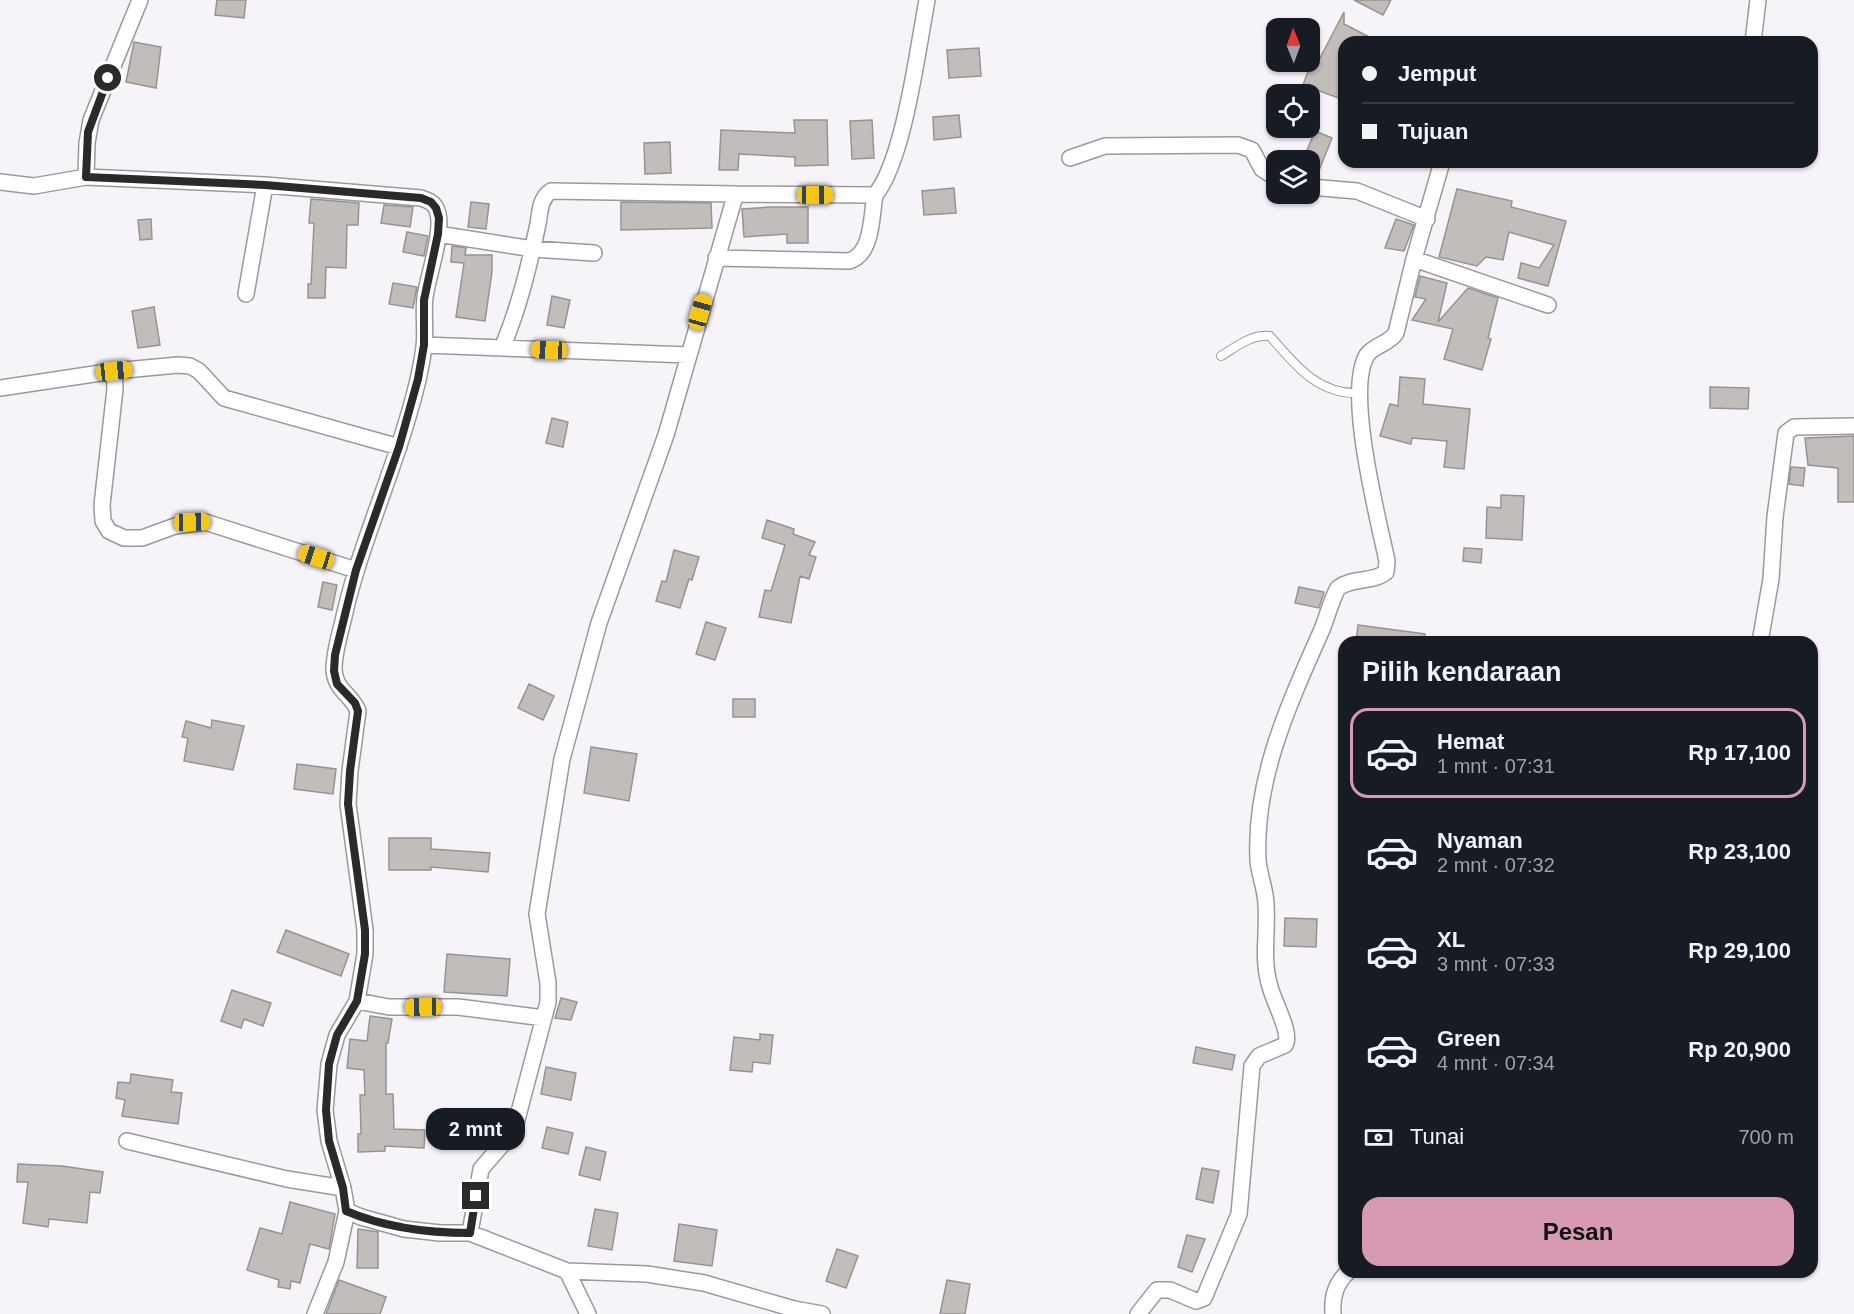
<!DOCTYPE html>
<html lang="id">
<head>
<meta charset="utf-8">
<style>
  :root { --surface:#171b24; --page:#20242c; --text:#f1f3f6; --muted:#9ea1a6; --line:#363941; --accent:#d899b2 }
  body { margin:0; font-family:Arial,sans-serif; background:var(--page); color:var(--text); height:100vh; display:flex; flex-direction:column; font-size:22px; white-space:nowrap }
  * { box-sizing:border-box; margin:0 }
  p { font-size:20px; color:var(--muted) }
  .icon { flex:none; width:33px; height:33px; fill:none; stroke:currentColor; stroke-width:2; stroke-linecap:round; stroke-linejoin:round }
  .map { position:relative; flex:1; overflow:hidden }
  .side { position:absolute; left:1338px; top:636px; width:480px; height:642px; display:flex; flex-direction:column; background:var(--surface); border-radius:18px; box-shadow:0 2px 4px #0004 }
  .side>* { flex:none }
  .banner { position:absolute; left:1338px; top:36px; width:480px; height:132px; border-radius:18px; box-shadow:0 2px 4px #0004; display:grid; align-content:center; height:132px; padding:0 24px; background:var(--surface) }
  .needle { width:39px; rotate:359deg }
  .controls { position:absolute; left:1266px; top:18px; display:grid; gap:12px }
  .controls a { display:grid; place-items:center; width:54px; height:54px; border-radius:12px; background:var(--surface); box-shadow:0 2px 4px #0004; font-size:30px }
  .end { position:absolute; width:27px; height:27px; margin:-14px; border:8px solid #2a292b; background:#fff; box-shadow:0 0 0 3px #fff }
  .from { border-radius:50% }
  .bubble { position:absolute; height:42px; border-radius:18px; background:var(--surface); box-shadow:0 2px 4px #0004; font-size:20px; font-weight:700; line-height:42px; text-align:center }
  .car { position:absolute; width:18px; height:36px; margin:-18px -9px; border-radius:8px; box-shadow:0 0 4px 2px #0007; background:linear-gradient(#f5c518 24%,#345 0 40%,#f5c518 0 76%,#345 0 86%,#f5c518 0) }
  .banner b { display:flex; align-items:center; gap:21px; height:57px; font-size:22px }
  .banner b+b { border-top:2px solid var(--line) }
  .banner i { width:15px; height:15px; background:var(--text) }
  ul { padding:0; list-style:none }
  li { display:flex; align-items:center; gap:18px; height:90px; margin:0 12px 9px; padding:0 12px; border:3px solid transparent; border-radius:18px }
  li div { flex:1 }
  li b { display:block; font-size:22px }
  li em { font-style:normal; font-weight:700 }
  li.current { border-color:var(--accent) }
  li>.icon { width:54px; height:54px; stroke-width:1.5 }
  h2 { padding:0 24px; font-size:27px; line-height:72px }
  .pay { display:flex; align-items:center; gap:15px; height:66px; padding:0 24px; font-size:22px }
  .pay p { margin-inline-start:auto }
  .primary-button { display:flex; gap:12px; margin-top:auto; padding:12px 24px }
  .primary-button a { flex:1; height:69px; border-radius:18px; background:var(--accent); color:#111; font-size:24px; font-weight:700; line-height:69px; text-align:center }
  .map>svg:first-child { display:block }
  .building { fill:#c2bdbb; stroke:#989391; stroke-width:1.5 }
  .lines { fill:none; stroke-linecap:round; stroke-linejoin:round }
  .lane-casing { stroke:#9b999d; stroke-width:10 }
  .street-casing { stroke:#9b999d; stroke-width:18 }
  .lane { stroke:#fff; stroke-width:8 }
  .street { stroke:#fff; stroke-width:15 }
  .route { stroke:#2a292b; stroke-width:8 }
</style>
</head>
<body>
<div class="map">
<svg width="1854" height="1314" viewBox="0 0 1854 1314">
  <rect width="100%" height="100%" fill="#f6f4f9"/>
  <path class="building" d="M 217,0 L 246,0 L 244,18 L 215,15 Z
    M 1354,0 L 1391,0 L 1383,15 Z
    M 1344,12 L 1344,24 L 1379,42 L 1344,42 L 1344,100 L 1303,85 L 1314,55 L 1320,58 Z
    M 134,42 L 161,47 L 156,88 L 126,82 Z
    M 979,48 L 981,76 L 949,78 L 947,50 Z
    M 959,115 L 961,137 L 934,140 L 933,117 Z
    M 794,120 L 827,120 L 828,165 L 795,166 L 795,157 L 739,154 L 738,170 L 719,170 L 721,130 L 795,133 Z
    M 872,120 L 874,158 L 852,159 L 850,121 Z
    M 1315,131 L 1332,138 L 1320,168 L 1310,164 L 1310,160 L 1303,160 Z
    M 670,142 L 671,173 L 645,174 L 644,143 Z
    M 954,188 L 956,213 L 924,215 L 922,191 Z
    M 1457,189 L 1512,201 L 1511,207 L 1566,221 L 1548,286 L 1518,278 L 1521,263 L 1539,268 L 1554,245 L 1509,232 L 1503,260 L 1486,257 L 1477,266 L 1439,257 Z
    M 311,199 L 359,203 L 358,225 L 347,225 L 346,268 L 326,267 L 325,298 L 308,298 L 308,284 L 311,284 L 314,223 L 309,223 Z
    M 471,202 L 489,204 L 486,229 L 468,227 Z
    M 621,202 L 711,203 L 712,228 L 621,230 Z
    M 384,205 L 413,207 L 410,227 L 381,223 Z
    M 771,207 L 808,207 L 808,243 L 787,243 L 787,234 L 744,237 L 742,209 Z
    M 151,219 L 152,239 L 140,240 L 138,220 Z
    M 1396,219 L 1414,225 L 1404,251 L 1385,248 Z
    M 407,232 L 428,236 L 424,256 L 403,252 Z
    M 452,246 L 466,248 L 465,255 L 492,255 L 492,272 L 485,321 L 456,317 L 464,263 L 451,262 Z
    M 1420,276 L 1447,283 L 1438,322 L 1468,288 L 1498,298 L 1488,338 L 1491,339 L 1482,370 L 1444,359 L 1453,329 L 1412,320 L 1426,299 L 1415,297 Z
    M 393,283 L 417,287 L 413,308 L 389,304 Z
    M 552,296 L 570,300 L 564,328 L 547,325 Z
    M 154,307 L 160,345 L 138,348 L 132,311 Z
    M 1400,377 L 1425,379 L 1423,404 L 1470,409 L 1464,469 L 1444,467 L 1447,441 L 1412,438 L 1411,444 L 1380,436 L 1390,404 L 1398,406 Z
    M 1710,387 L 1749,388 L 1748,409 L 1710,408 Z
    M 552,418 L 568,422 L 563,447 L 546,443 Z
    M 1854,436 L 1854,502 L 1838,502 L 1838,468 L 1808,465 L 1805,438 Z
    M 1791,467 L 1805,468 L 1803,486 L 1789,484 Z
    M 1501,495 L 1524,496 L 1522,540 L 1486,538 L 1487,507 L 1501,508 Z
    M 767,520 L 794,529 L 793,534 L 815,542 L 809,555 L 816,557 L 809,579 L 800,576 L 791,623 L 759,617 L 765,590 L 771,591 L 785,545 L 762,538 Z
    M 1464,548 L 1482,549 L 1481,563 L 1463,561 Z
    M 674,550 L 699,557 L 692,580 L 689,579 L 680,608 L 656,601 L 662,581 L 666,582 Z
    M 323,582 L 337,585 L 332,610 L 318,607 Z
    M 1299,587 L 1324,592 L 1319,608 L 1295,603 Z
    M 706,622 L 726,628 L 715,660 L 696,654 Z
    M 1358,625 L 1425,634 L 1424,642 L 1356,642 Z
    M 529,684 L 554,696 L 543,720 L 518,708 Z
    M 733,699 L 755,699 L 755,717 L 733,717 Z
    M 212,720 L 244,726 L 233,770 L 184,761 L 188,738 L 182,737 L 186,721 L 211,728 Z
    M 591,747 L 637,754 L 629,801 L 584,793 Z
    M 297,764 L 336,769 L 333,794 L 294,789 Z
    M 389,838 L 431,838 L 431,849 L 490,853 L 488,872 L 431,867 L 431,870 L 389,870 Z
    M 1285,918 L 1317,919 L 1316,947 L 1284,946 Z
    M 286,930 L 349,954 L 341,976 L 277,952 Z
    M 447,954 L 510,959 L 507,996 L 444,992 Z
    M 232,990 L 271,1003 L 263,1026 L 244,1019 L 241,1028 L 221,1021 Z
    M 561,998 L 577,1002 L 571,1020 L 555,1018 Z
    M 370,1016 L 392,1019 L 388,1043 L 386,1043 L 386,1094 L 393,1094 L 394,1129 L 425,1130 L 424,1148 L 385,1146 L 385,1151 L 358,1152 L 358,1134 L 361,1134 L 360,1095 L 365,1095 L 364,1070 L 347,1068 L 350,1039 L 367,1041 Z
    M 760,1034 L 773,1035 L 770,1064 L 753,1062 L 752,1072 L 730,1070 L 734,1037 L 760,1040 Z
    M 1196,1047 L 1235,1055 L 1232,1070 L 1193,1063 Z
    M 546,1067 L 576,1073 L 571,1100 L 541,1094 Z
    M 131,1074 L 173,1080 L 171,1092 L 182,1093 L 178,1124 L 122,1116 L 125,1100 L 116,1098 L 118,1082 L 130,1083 Z
    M 547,1127 L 573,1133 L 568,1154 L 542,1148 Z
    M 586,1147 L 606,1152 L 600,1180 L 579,1175 Z
    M 18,1164 L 62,1166 L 103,1172 L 100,1193 L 90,1192 L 87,1223 L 49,1219 L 48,1227 L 23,1223 L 28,1182 L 17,1182 Z
    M 1202,1168 L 1219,1171 L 1213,1203 L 1196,1199 Z
    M 290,1202 L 335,1214 L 329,1249 L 310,1244 L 300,1283 L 291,1281 L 290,1289 L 278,1287 L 279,1280 L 247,1270 L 260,1228 L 282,1234 Z
    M 595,1209 L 618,1213 L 612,1250 L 588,1246 Z
    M 679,1224 L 717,1230 L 712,1266 L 674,1261 Z
    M 358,1229 L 378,1232 L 378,1268 L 357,1268 Z
    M 1187,1235 L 1205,1239 L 1192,1272 L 1178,1267 Z
    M 837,1249 L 858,1256 L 846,1288 L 826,1281 Z
    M 339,1280 L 386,1297 L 380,1314 L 326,1314 Z
    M 947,1280 L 970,1284 L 965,1314 L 940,1314 Z"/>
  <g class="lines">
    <defs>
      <path id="lane" d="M 1221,356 C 1236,347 1251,334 1270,336 C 1295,365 1318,395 1360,393"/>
      <path id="street" d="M 1753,42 L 1758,0
        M 1070,158 L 1105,146 L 1238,145 L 1252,150 L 1262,169 L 1276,178
        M 86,177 L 87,143 L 91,120 L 140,0
        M 0,182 L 34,186 L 86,177 L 265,185 L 421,198 C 427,200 433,202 436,208 C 446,226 428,275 425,297 C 423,313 426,330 424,347 C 421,371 415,394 408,417 C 388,486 358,551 343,621 C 339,637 334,653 334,670 C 335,690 352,695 358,711 L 350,771 L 348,804 L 365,930 L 365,954 L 357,1001 L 337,1035 L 329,1064 L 325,1110 L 329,1141 L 343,1188 L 347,1211 L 336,1262 L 315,1314
        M 1310,187 L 1357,191 L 1427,219
        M 438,234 L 533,249 L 594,253
        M 716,258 L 849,261 C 873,254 871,217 875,195
        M 1414,259 L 1548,305
        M 246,294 L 265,185
        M 424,345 L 688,355
        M 502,348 C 519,308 529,266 538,224 C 540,212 540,198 551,191 L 736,194
        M 114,371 L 178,365 L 190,366 L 199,371 L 224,398 L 399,447
        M 0,388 L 114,371 L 115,389 L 102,505 L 103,521 L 109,531 L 124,538 L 142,538 L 175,526 L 205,522 L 356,570
        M 1760,642 L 1771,579 L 1775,517 L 1786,433 L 1794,427 L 1854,426
        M 357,1001 L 389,1007 L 458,1007 L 544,1018
        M 127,1141 L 287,1179 L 343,1188
        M 347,1211 L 361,1217 L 404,1229 L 440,1233 L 470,1233 L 567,1271 L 647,1274 L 704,1283 L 794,1309 L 822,1314
        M 470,1233 L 481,1169 L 514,1131 L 548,1002 L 548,983 L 537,914 L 562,759 L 599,623 L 666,435 L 733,203 L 736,194 L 875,195 C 904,161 918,47 927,0
        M 567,1271 L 588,1314
        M 1138,1314 L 1157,1290 L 1170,1290 L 1196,1301 L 1204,1298 L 1239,1214 L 1252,1066 L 1259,1056 L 1285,1045 C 1292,1034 1275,1004 1271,990 C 1261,960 1268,936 1266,905 C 1266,890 1259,875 1258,860 C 1254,780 1288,706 1320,634 C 1327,619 1330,602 1338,588 C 1352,577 1373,583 1386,572 L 1387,561 C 1378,518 1345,391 1367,355 C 1374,345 1389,344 1396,333 L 1414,259 L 1442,162
        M 1333,1314 C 1332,1297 1335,1284 1348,1272"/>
    </defs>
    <use href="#lane" class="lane-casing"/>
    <use href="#street" class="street-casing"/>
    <use href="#lane" class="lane"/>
    <use href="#street" class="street"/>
  </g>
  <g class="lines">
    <path class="route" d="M 108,78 L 88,132 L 86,177 L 265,185 L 421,198 L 431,202 L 436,208 L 439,218 L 438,234 L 424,300 L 424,345 L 418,379 L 399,447 L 356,570 L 335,655 L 334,671 L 337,684 L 355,703 L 358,711 L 350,771 L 348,804 L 365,930 L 365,954 L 357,1001 L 337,1035 L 329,1064 L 326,1110 L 329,1141 L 343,1188 L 346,1211 C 386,1228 427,1233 470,1233 L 476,1196"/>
  </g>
</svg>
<div class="controls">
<a><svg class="needle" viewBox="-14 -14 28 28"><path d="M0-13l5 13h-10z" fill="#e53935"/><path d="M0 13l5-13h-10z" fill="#9ea1a6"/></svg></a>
<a><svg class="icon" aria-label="locate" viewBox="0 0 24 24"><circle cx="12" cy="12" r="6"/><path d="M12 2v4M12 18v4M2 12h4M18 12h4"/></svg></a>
<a><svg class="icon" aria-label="layers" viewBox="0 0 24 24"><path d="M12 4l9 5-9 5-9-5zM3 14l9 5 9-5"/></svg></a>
</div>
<i class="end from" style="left:108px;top:78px"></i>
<i class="end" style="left:476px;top:1196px"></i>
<div class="bubble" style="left:426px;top:1108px;width:99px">2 mnt</div>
<i class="car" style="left:815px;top:195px;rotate:90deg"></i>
<i class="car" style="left:700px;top:312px;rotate:16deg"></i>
<i class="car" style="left:549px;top:350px;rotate:272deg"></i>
<i class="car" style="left:114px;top:371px;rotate:84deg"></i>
<i class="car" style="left:192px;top:522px;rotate:89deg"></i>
<i class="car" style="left:316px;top:557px;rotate:288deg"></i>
<i class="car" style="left:423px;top:1007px;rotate:269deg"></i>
<div class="banner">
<b><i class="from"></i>Jemput</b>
<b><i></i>Tujuan</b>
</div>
<section class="side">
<h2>Pilih kendaraan</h2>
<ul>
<li class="current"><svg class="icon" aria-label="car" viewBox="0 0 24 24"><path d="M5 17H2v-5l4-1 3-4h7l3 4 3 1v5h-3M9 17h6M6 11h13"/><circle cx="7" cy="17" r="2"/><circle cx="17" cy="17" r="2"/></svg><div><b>Hemat</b><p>1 mnt · 07:31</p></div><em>Rp 17,100</em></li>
<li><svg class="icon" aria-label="car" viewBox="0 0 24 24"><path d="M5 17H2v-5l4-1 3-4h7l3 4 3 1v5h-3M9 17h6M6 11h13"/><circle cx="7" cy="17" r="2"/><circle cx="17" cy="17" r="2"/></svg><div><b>Nyaman</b><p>2 mnt · 07:32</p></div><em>Rp 23,100</em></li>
<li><svg class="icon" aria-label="car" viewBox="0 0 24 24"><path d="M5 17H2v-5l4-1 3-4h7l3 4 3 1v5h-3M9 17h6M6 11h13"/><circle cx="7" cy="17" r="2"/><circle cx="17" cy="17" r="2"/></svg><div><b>XL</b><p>3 mnt · 07:33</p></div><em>Rp 29,100</em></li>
<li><svg class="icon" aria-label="car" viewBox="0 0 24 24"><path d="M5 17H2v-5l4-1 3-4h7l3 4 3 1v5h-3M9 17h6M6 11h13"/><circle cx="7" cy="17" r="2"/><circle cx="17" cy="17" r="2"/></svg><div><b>Green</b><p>4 mnt · 07:34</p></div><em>Rp 20,900</em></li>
</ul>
<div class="pay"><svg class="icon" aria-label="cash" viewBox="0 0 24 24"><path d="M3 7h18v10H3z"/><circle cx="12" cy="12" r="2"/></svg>Tunai<p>700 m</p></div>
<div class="primary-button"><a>Pesan</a></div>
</section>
</div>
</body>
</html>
